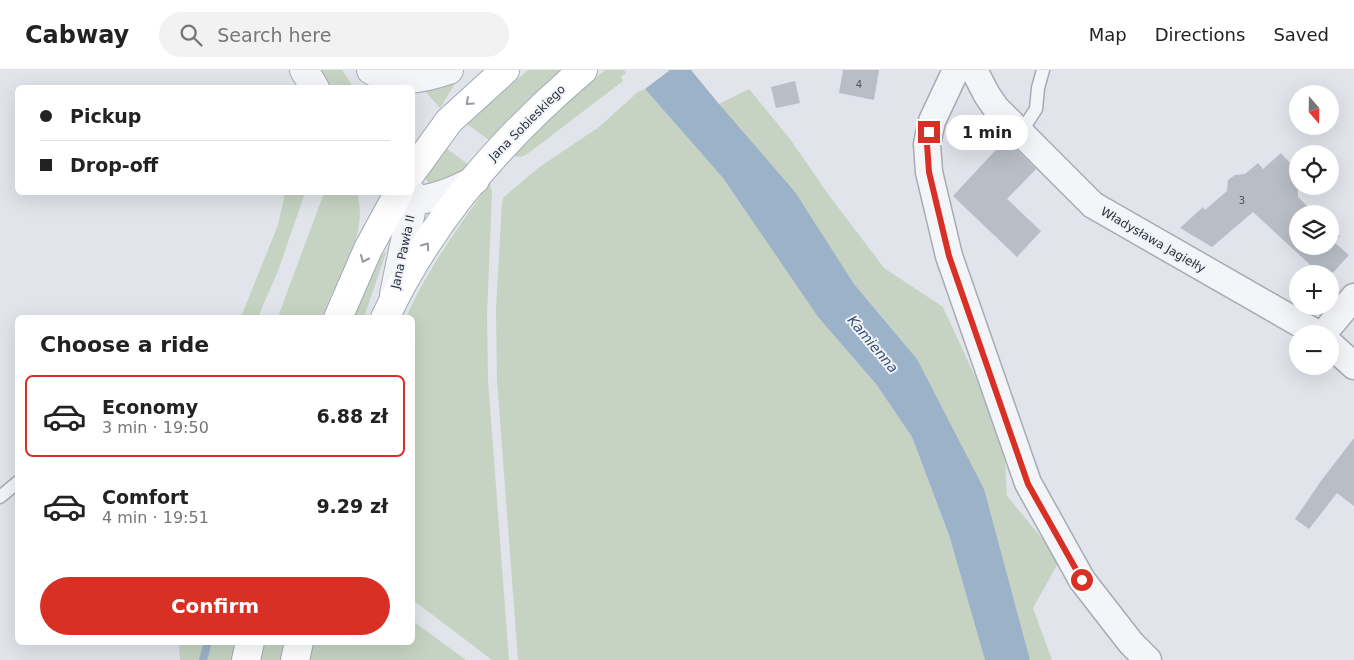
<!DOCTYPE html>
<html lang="en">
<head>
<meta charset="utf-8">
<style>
  :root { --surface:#fff; --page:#f2f2f2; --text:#222; --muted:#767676; --line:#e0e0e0; --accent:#d93025 }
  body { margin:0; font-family:"DejaVu Sans",sans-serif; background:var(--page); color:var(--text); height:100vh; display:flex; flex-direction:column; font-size:19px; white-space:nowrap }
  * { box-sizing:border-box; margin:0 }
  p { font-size:16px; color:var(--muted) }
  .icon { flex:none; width:28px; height:28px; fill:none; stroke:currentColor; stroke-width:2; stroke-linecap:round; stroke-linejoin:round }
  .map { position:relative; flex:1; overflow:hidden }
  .sheet { position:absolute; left:15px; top:245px; width:400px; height:330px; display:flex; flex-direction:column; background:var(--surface); border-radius:8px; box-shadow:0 5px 20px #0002 }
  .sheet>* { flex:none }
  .guide { position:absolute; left:15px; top:15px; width:400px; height:110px; border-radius:8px; box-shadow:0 5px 20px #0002; display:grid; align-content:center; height:110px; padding:0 25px; background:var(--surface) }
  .needle { width:32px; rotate:160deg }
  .buttons { position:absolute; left:1289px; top:15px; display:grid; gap:10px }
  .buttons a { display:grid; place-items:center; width:50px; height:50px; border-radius:50%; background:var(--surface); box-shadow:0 5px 20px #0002; font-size:25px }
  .end { position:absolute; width:22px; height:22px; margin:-11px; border:6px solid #d93025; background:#fff; box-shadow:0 0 0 2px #fff }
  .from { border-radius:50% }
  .bubble { position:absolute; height:35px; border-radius:18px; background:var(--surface); box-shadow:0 5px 20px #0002; font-size:16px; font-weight:800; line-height:35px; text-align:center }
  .guide b { display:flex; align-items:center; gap:18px; height:48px; font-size:19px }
  .guide b+b { border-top:1px solid var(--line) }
  .guide i { width:12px; height:12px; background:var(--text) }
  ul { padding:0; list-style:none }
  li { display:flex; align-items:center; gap:15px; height:82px; margin:0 10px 8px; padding:0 15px; border:2px solid transparent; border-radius:8px }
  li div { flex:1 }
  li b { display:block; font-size:19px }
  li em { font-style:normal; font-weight:800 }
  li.on { border-color:var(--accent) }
  li>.icon { width:45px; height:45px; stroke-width:1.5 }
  h2 { padding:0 25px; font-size:22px; line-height:60px }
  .button { display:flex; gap:10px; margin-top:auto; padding:10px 25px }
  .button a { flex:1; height:58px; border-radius:30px; background:var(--accent); color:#fff; font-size:20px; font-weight:800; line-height:58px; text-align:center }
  header { display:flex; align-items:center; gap:30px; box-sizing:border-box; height:70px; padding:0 25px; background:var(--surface); border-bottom:1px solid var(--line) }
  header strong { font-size:24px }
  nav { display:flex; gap:28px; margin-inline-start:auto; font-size:18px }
  .search { width:350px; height:45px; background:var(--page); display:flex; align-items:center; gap:12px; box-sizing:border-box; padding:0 18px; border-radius:28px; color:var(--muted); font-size:19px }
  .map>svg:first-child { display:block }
  .green { fill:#c6d3c2 }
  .water { fill:#9cb2c9 }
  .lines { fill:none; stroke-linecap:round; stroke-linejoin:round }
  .stream { stroke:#9cb2c9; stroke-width:8 }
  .building { fill:#b8bdc6 }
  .service-casing { stroke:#a6abb4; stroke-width:15 }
  .minor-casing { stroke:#a6abb4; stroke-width:29 }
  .tertiary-casing { stroke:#a6abb4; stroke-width:30 }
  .primary-casing { stroke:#a0a9b5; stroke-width:30 }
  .service { stroke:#f4f5f8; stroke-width:12 }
  .minor { stroke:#f4f5f8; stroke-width:26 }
  .tertiary { stroke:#f4f5f8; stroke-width:28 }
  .primary { stroke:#fff; stroke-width:28 }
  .oneway { stroke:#9498a0 }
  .route { stroke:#d93025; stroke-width:6 }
  .labels { text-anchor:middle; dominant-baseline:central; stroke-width:4; stroke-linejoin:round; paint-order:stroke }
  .number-label { font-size:10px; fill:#4d5562 }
  .street-label { font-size:12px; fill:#293241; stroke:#f1f3f7 }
  .water-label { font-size:14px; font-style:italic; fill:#335175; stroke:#f1f3f7 }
</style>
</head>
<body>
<header>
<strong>Cabway</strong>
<div class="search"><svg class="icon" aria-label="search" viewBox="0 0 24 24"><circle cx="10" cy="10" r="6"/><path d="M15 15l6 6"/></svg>Search here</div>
<nav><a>Map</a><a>Directions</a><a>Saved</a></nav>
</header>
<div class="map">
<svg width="1354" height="590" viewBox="0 0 1354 590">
  <rect width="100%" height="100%" fill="#e1e4ea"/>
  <path class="green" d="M 321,0 L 342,0 L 353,17 L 331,17 Z
    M 528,0 L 560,0 L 512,45 L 489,70 L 467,54 L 486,36 Z
    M 605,0 L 624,0 L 626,3 L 621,7 L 623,11 L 526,85 L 521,87 L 514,86 L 560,38 Z
    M 458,9 L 440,38 L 424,20 Z
    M 645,19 L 723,108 L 818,247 L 876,314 L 912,367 L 949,465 L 985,590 L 518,590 L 497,310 L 496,239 L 502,132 L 504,127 L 538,98 L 599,57 L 638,22 Z
    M 749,19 L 790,69 L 828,124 L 884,198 L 943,237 L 978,313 L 1005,391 L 1007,426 L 1060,490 L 1033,538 L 1052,590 L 1030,590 L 917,289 L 854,214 L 719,34 Z
    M 446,78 L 469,95 C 460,104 442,115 429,113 L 424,106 Z
    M 490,113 L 492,124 L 487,245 L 488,310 L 509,590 L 492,590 L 413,530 L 412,248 L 406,248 C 427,199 459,156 490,113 Z
    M 285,123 L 305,123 L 278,201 L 258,247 L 241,247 L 278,155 Z
    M 324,123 L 357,123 C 370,166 336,209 322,247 L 278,247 Z
    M 387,180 L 364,247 L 354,247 L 381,186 Z
    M 413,551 L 466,590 L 310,590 L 314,573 L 412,572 Z
    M 179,573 L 179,572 L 235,573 L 231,590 L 180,590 Z
    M 265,573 L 284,573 L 280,590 L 261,590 Z"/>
  <path class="water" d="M 670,0 L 691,0 L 719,34 L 795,122 L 854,214 L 917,289 L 984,419 L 1030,590 L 985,590 L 949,465 L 912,367 L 876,314 L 818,247 L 723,108 L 645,19 Z"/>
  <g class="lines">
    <path class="stream" d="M 203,590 L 208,572"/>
  </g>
  <path class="building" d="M 843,0 L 879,0 L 874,30 L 839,23 Z
    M 795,11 L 800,33 L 776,38 L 771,17 Z
    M 1006,69 L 1036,99 L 1007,129 L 1041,161 L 1017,187 L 953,126 Z
    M 1281,83 L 1298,102 L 1298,127 L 1315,144 L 1298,144 L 1298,176 L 1330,176 L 1330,158 L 1340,166 L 1334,172 L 1349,185 L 1330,206 L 1330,204 L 1320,204 L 1253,142 L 1212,177 L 1180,158 L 1203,137 L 1205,140 L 1227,121 L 1228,110 L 1235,105 L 1245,104 L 1258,93 L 1263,99 Z
    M 1354,368 L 1354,436 L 1337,423 L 1309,459 L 1295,449 L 1321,411 Z"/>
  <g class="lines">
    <defs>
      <path id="service" d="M 1021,62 L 1036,39 L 1038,18 L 1043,0
        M 0,427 L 18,412"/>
      <path id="minor" d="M 956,0 L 932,51 L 927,74 L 929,102 L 949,186 L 1028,413 L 1082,510 L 1131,573 L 1148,590
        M 974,0 L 987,25 L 996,38 L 1093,135 L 1318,264
        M 1323,264 L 1354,227
        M 1330,274 L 1354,296"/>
      <path id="tertiary" d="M 304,0 L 315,18
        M 371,0 C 394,16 425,8 449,0
        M 396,130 C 423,134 451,123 475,110
        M 394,224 L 413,132 L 411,122"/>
      <path id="primary" d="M 412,102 L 449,51 L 505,0
        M 338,248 L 368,179 L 399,122
        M 385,248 C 430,151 503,68 583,0
        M 246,590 L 250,572
        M 295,590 L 299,572"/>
    </defs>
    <use href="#service" class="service-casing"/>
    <use href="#minor" class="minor-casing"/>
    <use href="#tertiary" class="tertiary-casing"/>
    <use href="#primary" class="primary-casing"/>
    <use href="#service" class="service"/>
    <use href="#minor" class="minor"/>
    <use href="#tertiary" class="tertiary"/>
    <use href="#primary" class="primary"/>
  </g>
  <defs><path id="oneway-chevron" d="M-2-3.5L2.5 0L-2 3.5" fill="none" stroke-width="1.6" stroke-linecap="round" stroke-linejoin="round" transform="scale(1.25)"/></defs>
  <g class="oneway">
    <use href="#oneway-chevron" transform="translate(469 32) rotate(138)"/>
    <use href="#oneway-chevron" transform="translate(426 176) rotate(-55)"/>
    <use href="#oneway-chevron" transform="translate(364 189) rotate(114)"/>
  </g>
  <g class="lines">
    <path class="route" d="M 929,62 L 927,74 L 929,102 L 949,186 L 1028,414 L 1082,510"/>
  </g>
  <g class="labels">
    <g class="number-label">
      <text x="859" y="14">4</text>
      <text x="1242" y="130">3</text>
    </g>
    <g class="street-label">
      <text transform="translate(527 53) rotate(-45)">Jana Sobieskiego</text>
      <text transform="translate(1153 170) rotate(30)">Władysława Jagiełły</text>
      <text transform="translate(403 182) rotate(-78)">Jana Pawła II</text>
    </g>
    <g class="water-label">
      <text transform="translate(873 274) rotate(50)">Kamienna</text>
    </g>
  </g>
</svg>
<div class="buttons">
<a><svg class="needle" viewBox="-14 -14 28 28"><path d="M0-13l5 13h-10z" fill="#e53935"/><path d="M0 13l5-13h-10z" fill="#767676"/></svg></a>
<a><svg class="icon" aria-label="locate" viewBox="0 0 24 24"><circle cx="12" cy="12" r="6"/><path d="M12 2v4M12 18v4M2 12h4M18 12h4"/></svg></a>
<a><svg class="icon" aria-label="layers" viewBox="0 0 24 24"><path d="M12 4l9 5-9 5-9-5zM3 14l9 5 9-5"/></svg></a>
<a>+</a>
<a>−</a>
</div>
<i class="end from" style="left:1082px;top:510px"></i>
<i class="end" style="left:929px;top:62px"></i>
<div class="bubble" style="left:946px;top:45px;width:82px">1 min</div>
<div class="guide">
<b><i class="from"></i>Pickup</b>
<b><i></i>Drop-off</b>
</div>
<section class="sheet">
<h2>Choose a ride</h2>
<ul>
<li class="on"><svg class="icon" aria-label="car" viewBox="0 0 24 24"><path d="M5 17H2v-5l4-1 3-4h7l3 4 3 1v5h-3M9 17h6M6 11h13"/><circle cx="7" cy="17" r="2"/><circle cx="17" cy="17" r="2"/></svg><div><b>Economy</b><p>3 min · 19:50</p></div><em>6.88 zł</em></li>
<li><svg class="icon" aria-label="car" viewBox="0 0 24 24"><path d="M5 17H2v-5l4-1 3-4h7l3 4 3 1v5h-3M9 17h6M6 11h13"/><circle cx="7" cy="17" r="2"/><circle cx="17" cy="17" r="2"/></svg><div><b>Comfort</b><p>4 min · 19:51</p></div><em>9.29 zł</em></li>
</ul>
<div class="button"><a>Confirm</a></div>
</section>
</div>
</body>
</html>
